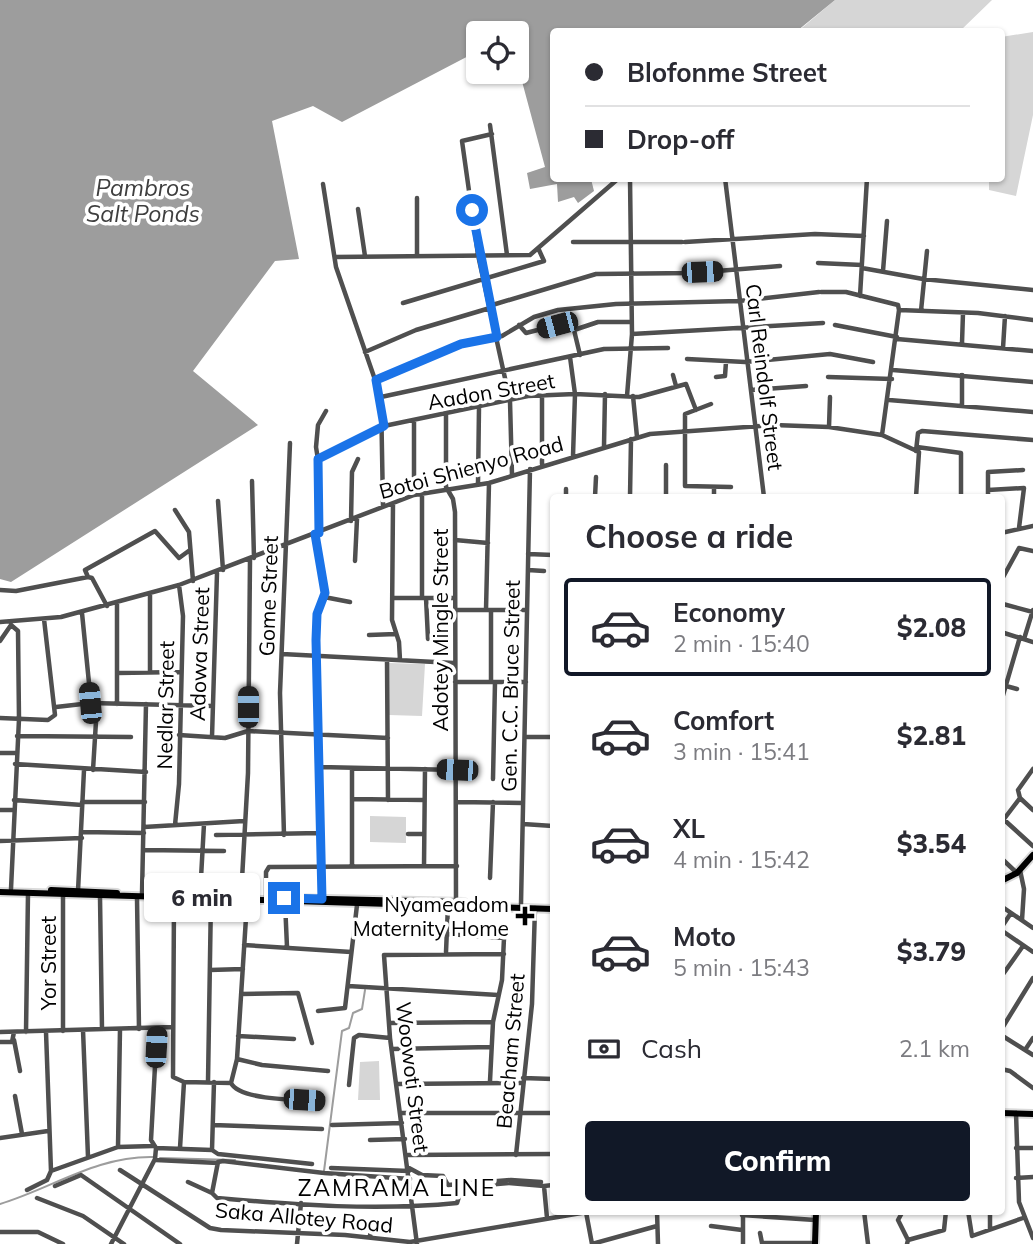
<!DOCTYPE html>
<html lang="en">
<head>
<meta charset="utf-8">
<style>
  :root { --surface:#fff; --page:#f2f2f3; --text:#2b2b33; --muted:#7c7c81; --line:#e1e1e2; --accent:#111827 }
  body { margin:0; font-family:Mulish,sans-serif; background:var(--page); color:var(--text); height:100vh; display:flex; flex-direction:column; font-size:26px; white-space:nowrap }
  * { box-sizing:border-box; margin:0 }
  p { font-size:23px; color:var(--muted) }
  .icon { flex:none; width:38px; height:38px; fill:none; stroke:currentColor; stroke-width:2; stroke-linecap:round; stroke-linejoin:round }
  .map { position:relative; flex:1; overflow:hidden }
  .side { position:absolute; left:550px; top:494px; width:455px; height:721px; display:flex; flex-direction:column; background:var(--surface); border-radius:7px; box-shadow:0 2px 5px #0004 }
  .side>* { flex:none }
  .guide { position:absolute; left:550px; top:28px; width:455px; height:154px; border-radius:7px; box-shadow:0 2px 5px #0004; display:grid; align-content:center; height:154px; padding:0 35px; background:var(--surface) }
  .buttons { position:absolute; left:466px; top:21px; display:grid; gap:14px }
  .buttons a { display:grid; place-items:center; width:63px; height:63px; border-radius:7px; background:var(--surface); box-shadow:0 2px 5px #0004; font-size:35px }
  .end { position:absolute; width:32px; height:32px; margin:-16px; border:9px solid #1a73e8; background:#fff; box-shadow:0 0 0 4px #fff }
  .from { border-radius:50% }
  .bubble { position:absolute; height:49px; border-radius:7px; background:var(--surface); box-shadow:0 2px 5px #0004; font-size:23px; font-weight:800; line-height:49px; text-align:center }
  .car { position:absolute; width:21px; height:42px; margin:-21px -10px; border-radius:9px; box-shadow:0 0 5px 2px #0007; background:linear-gradient(#222 24%,#8ab4d8 0 40%,#222 0 76%,#8ab4d8 0 86%,#222 0) }
  .guide b { display:flex; align-items:center; gap:24px; height:66px; font-size:26px }
  .guide b+b { border-top:2px solid var(--line) }
  .guide i { width:18px; height:18px; background:var(--text) }
  ul { padding:0; list-style:none }
  li { display:flex; align-items:center; gap:21px; height:98px; margin:0 14px 10px; padding:0 21px; border:4px solid transparent; border-radius:7px }
  li div { flex:1 }
  li b { display:block; font-size:26px }
  li em { font-style:normal; font-weight:800 }
  li.current { border-color:var(--accent) }
  li>.icon { width:63px; height:63px; stroke-width:1.5 }
  h2 { padding:0 35px; font-size:32px; line-height:84px }
  .pay { display:flex; align-items:center; gap:18px; height:77px; padding:0 35px; font-size:26px }
  .pay p { margin-inline-start:auto }
  .primary-button { display:flex; gap:14px; margin-top:auto; padding:14px 35px }
  .primary-button a { flex:1; height:80px; border-radius:7px; background:var(--accent); color:#fff; font-size:28px; font-weight:800; line-height:80px; text-align:center }
  .map>svg:first-child { display:block }
  .green { fill:#d6d6d6 }
  .water { fill:#9d9d9d }
  .lines { fill:none; stroke-linecap:round; stroke-linejoin:round }
  .stream { stroke:#9d9d9d; stroke-width:2 }
  .major-casing { stroke:#dbdbdb; stroke-width:10 }
  .minor { stroke:#4f4f4f; stroke-width:4.5 }
  .major { stroke:#000; stroke-width:6 }
  .route { stroke:#1a73e8; stroke-width:9 }
  .poi-dot { fill:#000; stroke:#fff; stroke-width:2.5 }
  .labels { text-anchor:middle; dominant-baseline:central; stroke-width:7; stroke-linejoin:round; paint-order:stroke }
  .street-label { font-size:21px; fill:#000; stroke:#fff }
  .poi-label { font-size:21px; fill:#000; stroke:#fff; text-anchor:end }
  .water-label { font-size:23px; font-style:italic; fill:#3e3e3e; stroke:#fff }
  .neighbourhood-label { font-size:23px; letter-spacing:2px; fill:#000; stroke:#fff }
</style>
</head>
<body>
<div class="map">
<svg width="1033" height="1244" viewBox="0 0 1033 1244">
  <rect width="100%" height="100%" fill="#fff"/>
  <path class="green" d="M 835,0 L 992,0 L 960,31 L 797,32 Z
    M 1033,32 L 1033,115 L 1016,196 L 989,190 L 989,179 L 1001,178 L 1001,37 Z
    M 389,663 L 425,664 L 422,716 L 389,715 Z
    M 370,816 L 406,817 L 406,843 L 370,842 Z
    M 379,1061 L 380,1100 L 358,1100 L 360,1062 Z"/>
  <path class="water" d="M 0,0 L 835,0 L 797,31 L 553,32 L 553,178 L 591,179 L 594,191 L 578,203 L 574,197 L 558,202 L 557,184 L 530,189 L 527,173 L 545,167 L 516,59 L 516,33 L 478,33 L 478,51 L 342,122 L 313,106 L 272,121 L 299,259 L 275,261 L 193,371 L 258,425 L 11,582 L 0,579 Z"/>
  <g class="lines">
    <path class="stream" d="M 160,1158 L 235,1160
      M 324,1171 L 342,1031 L 349,1028 L 353,1013 L 362,1009 L 365,990
      M 0,1204 C 53,1188 96,1156 153,1157"/>
    <defs>
      <path id="major" d="M 1001,881 L 1017,873 L 1033,855
        M 51,890 L 117,893
        M 0,892 L 553,909
        M 282,898 L 464,902
        M 1001,1113 L 1033,1114
        M 815,1244 L 816,1211"/>
    </defs>
    <use href="#major" class="major-casing"/>
    <path class="minor" d="M 490,125 L 507,255
      M 492,134 L 462,141 L 478,255 L 510,401 L 512,475
      M 725,178 L 764,497
      M 323,184 L 336,267 L 381,397 L 383,506
      M 358,209 L 365,256
      M 573,242 L 682,242
      M 685,242 L 815,234 L 864,236
      M 417,255 L 417,198
      M 335,257 L 530,255 L 619,178
      M 818,263 L 862,265
      M 862,268 L 923,279 L 1033,290
      M 883,271 L 887,221
      M 821,292 L 846,292 L 898,305 L 899,310
      M 860,296 L 867,178
      M 403,303 L 544,261 L 539,250
      M 489,306 L 596,274 L 692,273 L 780,266
      M 899,310 L 978,313 L 1033,320
      M 921,311 L 927,251
      M 519,325 L 526,333 L 557,325
      M 835,325 L 897,337
      M 632,334 L 823,323
      M 897,339 L 1033,351
      M 962,343 L 963,313
      M 1003,348 L 1005,316
      M 365,352 L 416,330 L 490,308
      M 580,355 L 574,330 L 598,322 L 631,322
      M 570,357 L 575,394 L 573,456
      M 687,359 L 745,362 L 830,354 L 873,362
      M 893,370 L 1033,382
      M 673,375 L 676,386
      M 716,377 L 725,376 L 726,362
      M 828,377 L 892,379
      M 376,380 L 461,344 L 502,336 L 534,317 L 558,310 L 616,304 L 739,301 L 819,292
      M 751,390 L 806,386
      M 627,396 L 632,334 L 630,178
      M 633,396 L 637,437
      M 381,397 L 604,349 L 668,348
      M 889,400 L 1033,412
      M 711,404 L 685,414 L 685,486 L 731,487
      M 962,405 L 962,375
      M 446,414 L 446,487 L 453,499 L 455,512 L 456,902
      M 829,427 L 830,397
      M 882,435 L 899,310
      M 604,446 L 605,394
      M 917,447 L 961,453 L 961,497
      M 916,451 L 918,433 L 922,431 L 1033,440
      M 318,459 L 384,426 L 528,396 L 575,394 L 639,397 L 686,384 L 696,410
      M 542,464 L 542,394
      M 252,481 L 254,558
      M 478,484 L 479,407
      M 714,488 L 714,497
      M 988,490 L 1024,488 L 1019,528
      M 414,495 L 414,421
      M 566,497 L 566,489
      M 595,497 L 596,477
      M 630,497 L 631,439
      M 666,497 L 666,465
      M 988,497 L 988,472 L 1023,470
      M 218,501 L 223,570
      M 393,503 L 392,620 L 399,642 L 400,660
      M 175,510 L 189,532 L 193,581
      M 351,521 L 352,472 L 358,459
      M 319,533 L 319,466 L 316,447 L 318,425 L 326,411
      M 1001,533 L 1033,526
      M 315,534 L 325,592 L 316,623 L 321,901
      M 455,540 L 488,543
      M 528,554 L 553,555
      M 355,561 L 357,519
      M 528,570 L 544,571
      M 88,577 L 85,570 L 155,531 L 179,558 L 190,550
      M 1001,581 L 1019,548 L 1033,551
      M 0,590 L 16,591 L 88,577 L 92,578 L 107,606
      M 150,594 L 150,672
      M 324,597 L 350,602
      M 393,598 L 455,598
      M 422,598 L 422,493
      M 426,598 L 428,639
      M 117,604 L 117,704
      M 1001,608 L 1003,604 L 1033,612
      M 455,610 L 527,610
      M 486,610 L 489,483
      M 82,613 L 91,703
      M 0,622 L 61,617 L 179,585 L 414,495 L 489,483 L 650,434 L 774,425 L 829,427 L 882,435 L 919,452 L 916,497
      M 11,625 L 18,631 L 19,719 L 11,889
      M 1001,632 L 1033,642
      M 369,635 L 396,634
      M 1024,639 L 1033,610
      M 0,641 L 11,625
      M 282,654 L 454,663
      M 387,660 L 388,800
      M 117,673 L 181,672
      M 455,682 L 526,682
      M 491,682 L 491,610
      M 1006,686 L 1017,689
      M 1001,702 L 1020,637
      M 56,707 L 91,703 L 213,706
      M 0,718 L 48,720 L 55,715 L 44,619
      M 179,735 L 225,738 L 248,731 L 388,738
      M 17,736 L 131,737
      M 212,737 L 217,573
      M 525,737 L 553,737
      M 0,753 L 16,753
      M 15,764 L 146,772
      M 319,767 L 457,770
      M 352,768 L 352,865
      M 93,770 L 97,705
      M 493,779 L 495,682
      M 1020,798 L 1033,810
      M 352,799 L 424,800
      M 14,800 L 82,805
      M 82,802 L 145,802
      M 456,802 L 523,803
      M 0,810 L 13,810
      M 1001,817 L 1033,846
      M 1004,819 L 1020,798 L 1018,790 L 1033,769
      M 523,824 L 553,826
      M 175,825 L 179,784 L 183,616 L 179,585
      M 144,827 L 244,821
      M 82,832 L 144,833
      M 408,834 L 424,834
      M 216,835 L 320,833
      M 284,835 L 280,693 L 290,443
      M 0,841 L 82,838
      M 143,850 L 224,851
      M 1001,858 L 1017,873
      M 424,866 L 425,769
      M 1020,870 L 1024,889 L 1022,920
      M 490,878 L 493,802
      M 78,891 L 84,770
      M 142,894 L 146,704
      M 200,896 L 204,824
      M 100,897 L 102,1029
      M 241,897 L 248,773 L 250,560
      M 137,898 L 139,1029
      M 266,898 L 266,872 L 269,867 L 457,866
      M 174,899 L 173,1077 L 184,1082 L 231,1083
      M 285,902 L 287,947
      M 521,904 L 530,469
      M 1001,906 L 1033,928
      M 1001,928 L 1011,913
      M 1001,930 L 1033,952
      M 448,934 L 504,938 L 502,980 L 493,1022 L 490,1081
      M 244,945 L 351,952
      M 446,952 L 448,905
      M 210,970 L 243,969
      M 1001,977 L 1023,946
      M 348,986 L 498,995
      M 241,994 L 298,993 L 312,1043
      M 318,1011 L 345,1008 L 357,905
      M 389,1023 L 493,1022
      M 83,1030 L 88,1157
      M 1001,1030 L 1033,978
      M 63,1031 L 63,895
      M 0,1032 L 173,1027
      M 26,1032 L 28,893
      M 46,1032 L 51,1171
      M 1001,1035 L 1033,1055
      M 238,1036 L 294,1039
      M 14,1040 L 20,1071
      M 0,1042 L 12,1042 L 14,1032
      M 392,1049 L 491,1047
      M 1025,1050 L 1033,1038
      M 237,1059 L 262,1065 L 328,1071
      M 1001,1069 L 1010,1071 L 1033,1088
      M 523,1078 L 553,1079
      M 208,1082 L 211,897
      M 231,1083 L 237,1059 L 247,902
      M 231,1083 C 240,1101 303,1100 323,1101
      M 396,1084 L 523,1083
      M 349,1085 L 354,1038 L 359,1035 L 390,1038
      M 15,1096 L 22,1134
      M 400,1113 L 553,1113
      M 1016,1113 L 1019,1202 L 1033,1238
      M 213,1125 L 322,1129
      M 332,1125 L 402,1123
      M 0,1138 L 48,1131
      M 370,1140 L 405,1139
      M 118,1147 L 120,1029
      M 156,1148 L 212,1150 L 218,1154 L 312,1164
      M 180,1148 L 184,1082
      M 1016,1148 L 1033,1148
      M 212,1150 L 214,1082
      M 408,1155 L 553,1154
      M 516,1155 L 532,1004 L 535,908
      M 156,1160 L 218,1163
      M 331,1168 L 409,1171
      M 409,1168 L 422,1175 L 443,1176 L 448,1185 L 511,1180 L 541,1182
      M 120,1170 L 210,1228 L 221,1230 L 345,1235 L 410,1242 L 593,1211
      M 1016,1178 L 1033,1177
      M 410,1179 L 324,1173 L 223,1161 L 218,1162 L 212,1193 L 217,1198 C 296,1205 378,1211 457,1203 L 462,1187 L 509,1183 L 544,1186
      M 188,1182 L 212,1193
      M 55,1186 L 81,1175 L 180,1244
      M 27,1190 L 47,1180 L 51,1171 L 118,1147 L 153,1146
      M 37,1198 L 83,1216 L 124,1244
      M 657,1211 L 658,1244
      M 743,1211 L 743,1244
      M 864,1211 L 868,1244
      M 903,1211 L 898,1220 L 908,1240
      M 968,1211 L 972,1236 L 1023,1218
      M 586,1212 L 592,1244
      M 742,1215 L 815,1220
      M 547,1218 L 544,1186 L 553,1185
      M 711,1226 L 742,1230
      M 990,1229 L 990,1211
      M 0,1232 L 38,1232 L 63,1244
      M 760,1233 L 762,1243 L 815,1243
      M 370,1237 L 371,1223
      M 111,1244 L 155,1159 L 156,1148 L 151,1140 L 157,1029
      M 297,1244 L 301,1203
      M 417,1244 L 390,1038 L 384,955 L 504,954
      M 592,1244 L 657,1226
      M 907,1244 L 908,1240 L 944,1230 L 946,1211"/>
    <use href="#major" class="major"/>
  </g>
  <g class="lines">
    <path class="route" d="M 284,898 L 322,899 L 316,640 L 317,614 L 325,593 L 315,534 L 319,533 L 318,459 L 384,426 L 376,380 L 461,344 L 497,337 L 472,210"/>
  </g>
  <path class="poi-dot" d="M521.5 905.5h7v7h7v7h-7v7h-7v-7h-7v-7h7z"/>
  <g class="labels">
    <g class="street-label">
      <text transform="translate(765 377) rotate(83)">Carl Reindolf Street</text>
      <text transform="translate(491 391) rotate(-10)">Aadon Street</text>
      <text transform="translate(471 467) rotate(-15)">Botoi Shienyo Road</text>
      <text transform="translate(268 596) rotate(-88)">Gome Street</text>
      <text transform="translate(440 630) rotate(-90)">Adotey Mingle Street</text>
      <text transform="translate(199 654) rotate(-88)">Adowa Street</text>
      <text transform="translate(510 686) rotate(-89)">Gen. C.C. Bruce Street</text>
      <text transform="translate(165 705) rotate(-89)">Nedlar Street</text>
      <text transform="translate(48 963) rotate(-90)">Yor Street</text>
      <text transform="translate(510 1051) rotate(-85)">Beacham Street</text>
      <text transform="translate(413 1077) rotate(83)">Woowoti Street</text>
      <text transform="translate(304 1217) rotate(5)">Saka Allotey Road</text>
    </g>
    <g class="poi-label">
      <text x="509" y="904">Nyameadom<tspan x="509" dy="24">Maternity Home</tspan></text>
    </g>
    <g class="water-label">
      <text x="143" y="187">Pambros<tspan x="143" dy="26">Salt Ponds</tspan></text>
    </g>
    <g class="neighbourhood-label">
      <text x="397" y="1187">ZAMRAMA LINE</text>
    </g>
  </g>
</svg>
<div class="buttons">
<a><svg class="icon" aria-label="locate" viewBox="0 0 24 24"><circle cx="12" cy="12" r="6"/><path d="M12 2v4M12 18v4M2 12h4M18 12h4"/></svg></a>
</div>
<i class="end from" style="left:472px;top:210px"></i>
<i class="end" style="left:284px;top:898px"></i>
<div class="bubble" style="left:144px;top:873px;width:116px">6 min</div>
<i class="car" style="left:702px;top:272px;rotate:88deg"></i>
<i class="car" style="left:557px;top:325px;rotate:255deg"></i>
<i class="car" style="left:90px;top:703px;rotate:355deg"></i>
<i class="car" style="left:248px;top:707px;rotate:0deg"></i>
<i class="car" style="left:457px;top:770px;rotate:272deg"></i>
<i class="car" style="left:156px;top:1047px;rotate:3deg"></i>
<i class="car" style="left:304px;top:1100px;rotate:94deg"></i>
<div class="guide">
<b><i class="from"></i>Blofonme Street</b>
<b><i></i>Drop-off</b>
</div>
<section class="side">
<h2>Choose a ride</h2>
<ul>
<li class="current"><svg class="icon" aria-label="car" viewBox="0 0 24 24"><path d="M5 17H2v-5l4-1 3-4h7l3 4 3 1v5h-3M9 17h6M6 11h13"/><circle cx="7" cy="17" r="2"/><circle cx="17" cy="17" r="2"/></svg><div><b>Economy</b><p>2 min · 15:40</p></div><em>$2.08</em></li>
<li><svg class="icon" aria-label="car" viewBox="0 0 24 24"><path d="M5 17H2v-5l4-1 3-4h7l3 4 3 1v5h-3M9 17h6M6 11h13"/><circle cx="7" cy="17" r="2"/><circle cx="17" cy="17" r="2"/></svg><div><b>Comfort</b><p>3 min · 15:41</p></div><em>$2.81</em></li>
<li><svg class="icon" aria-label="car" viewBox="0 0 24 24"><path d="M5 17H2v-5l4-1 3-4h7l3 4 3 1v5h-3M9 17h6M6 11h13"/><circle cx="7" cy="17" r="2"/><circle cx="17" cy="17" r="2"/></svg><div><b>XL</b><p>4 min · 15:42</p></div><em>$3.54</em></li>
<li><svg class="icon" aria-label="car" viewBox="0 0 24 24"><path d="M5 17H2v-5l4-1 3-4h7l3 4 3 1v5h-3M9 17h6M6 11h13"/><circle cx="7" cy="17" r="2"/><circle cx="17" cy="17" r="2"/></svg><div><b>Moto</b><p>5 min · 15:43</p></div><em>$3.79</em></li>
</ul>
<div class="pay"><svg class="icon" aria-label="cash" viewBox="0 0 24 24"><path d="M3 7h18v10H3z"/><circle cx="12" cy="12" r="2"/></svg>Cash<p>2.1 km</p></div>
<div class="primary-button"><a>Confirm</a></div>
</section>
</div>
</body>
</html>
